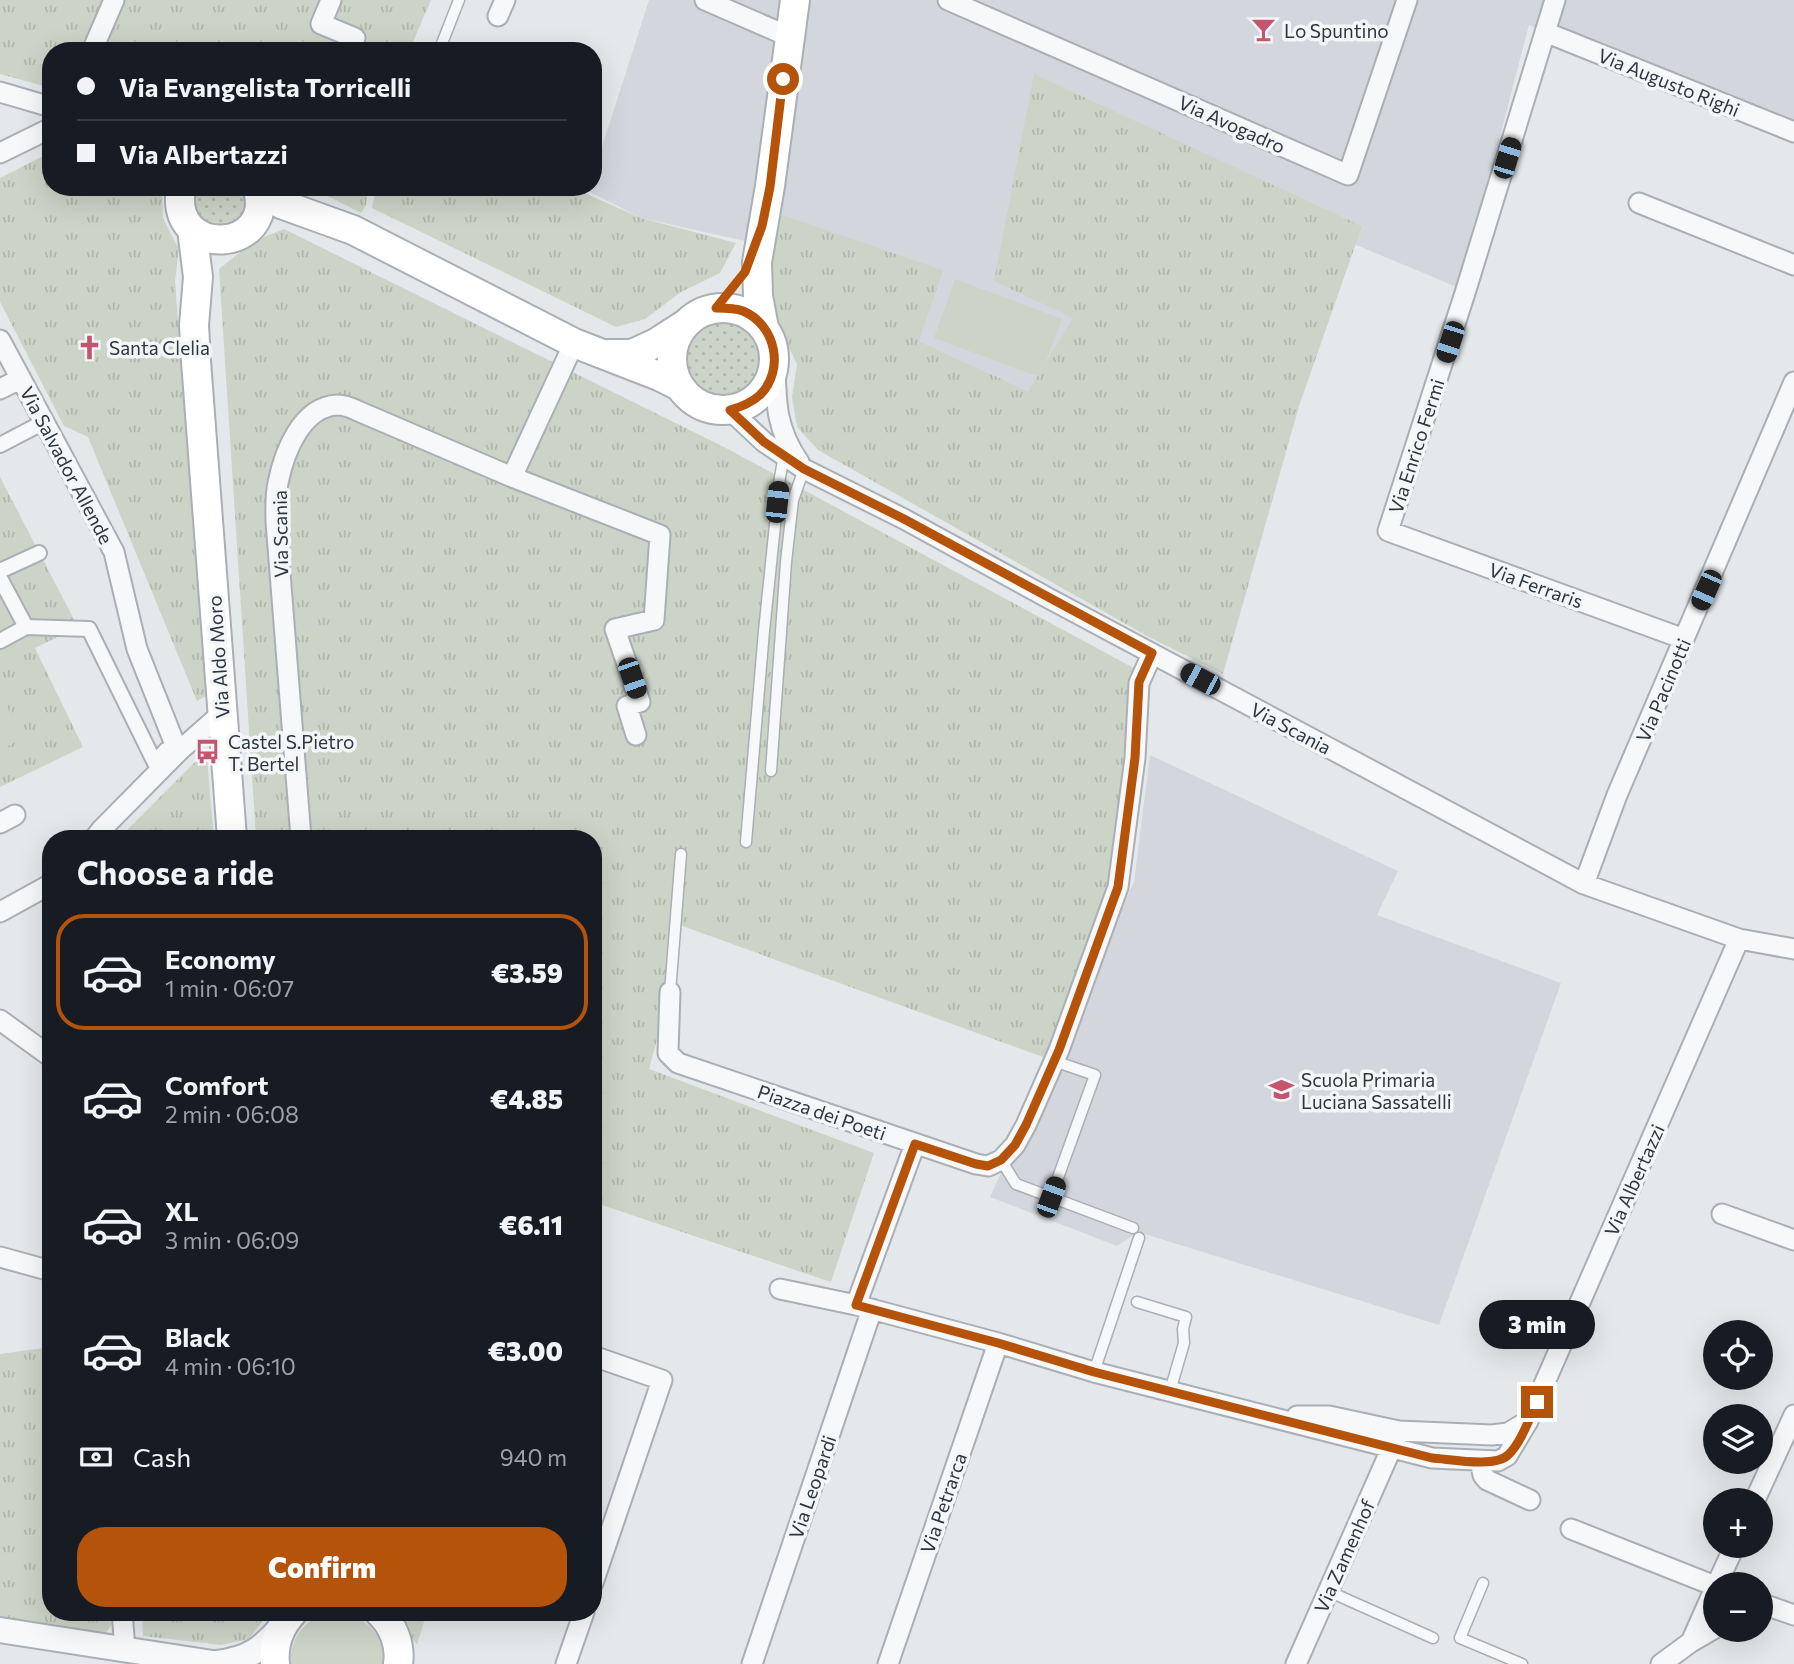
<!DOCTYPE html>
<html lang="en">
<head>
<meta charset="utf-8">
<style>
  :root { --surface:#171b24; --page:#20242c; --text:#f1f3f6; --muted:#9ea1a6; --line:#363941; --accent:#b45309 }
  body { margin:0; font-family:Commissioner,sans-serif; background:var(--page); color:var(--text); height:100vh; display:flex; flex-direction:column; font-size:26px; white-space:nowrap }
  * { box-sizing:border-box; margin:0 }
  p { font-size:23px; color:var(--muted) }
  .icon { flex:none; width:38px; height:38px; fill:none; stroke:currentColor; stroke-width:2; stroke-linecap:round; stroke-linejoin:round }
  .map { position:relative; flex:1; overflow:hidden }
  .side { position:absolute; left:42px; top:830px; width:560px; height:791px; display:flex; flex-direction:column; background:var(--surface); border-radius:28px; box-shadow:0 7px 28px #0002 }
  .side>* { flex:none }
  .hud { position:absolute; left:42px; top:42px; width:560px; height:154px; border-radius:28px; box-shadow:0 7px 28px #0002; display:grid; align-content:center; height:154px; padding:0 35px; background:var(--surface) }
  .tools { position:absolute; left:1703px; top:1320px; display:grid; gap:14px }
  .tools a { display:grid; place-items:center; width:70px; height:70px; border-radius:50%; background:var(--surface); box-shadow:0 7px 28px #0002; font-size:35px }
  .end { position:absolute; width:32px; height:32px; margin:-16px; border:9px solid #b45309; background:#fff; box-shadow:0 0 0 4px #fff }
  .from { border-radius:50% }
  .bubble { position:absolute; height:49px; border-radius:24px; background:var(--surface); box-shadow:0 7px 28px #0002; font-size:23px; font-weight:800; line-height:49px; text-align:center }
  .car { position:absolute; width:21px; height:42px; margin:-21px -10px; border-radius:9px; box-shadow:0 0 5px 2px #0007; background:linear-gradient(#222 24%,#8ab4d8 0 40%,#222 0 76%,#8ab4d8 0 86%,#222 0) }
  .hud b { display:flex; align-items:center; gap:24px; height:66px; font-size:26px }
  .hud b+b { border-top:2px solid var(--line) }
  .hud i { width:18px; height:18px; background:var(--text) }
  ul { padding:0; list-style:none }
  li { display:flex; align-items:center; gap:21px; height:116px; margin:0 14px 10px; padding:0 21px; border:4px solid transparent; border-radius:28px }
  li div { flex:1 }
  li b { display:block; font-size:26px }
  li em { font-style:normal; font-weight:800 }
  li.on { border-color:var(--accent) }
  li>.icon { width:63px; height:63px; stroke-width:1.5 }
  h2 { padding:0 35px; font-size:32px; line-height:84px }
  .pay { display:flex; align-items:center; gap:18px; height:77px; padding:0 35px; font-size:26px }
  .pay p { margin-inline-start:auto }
  .action { display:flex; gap:14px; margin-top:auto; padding:14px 35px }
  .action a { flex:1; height:80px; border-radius:28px; background:var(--accent); color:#fff; font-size:28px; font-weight:800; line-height:80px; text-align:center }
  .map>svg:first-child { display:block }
  .built { fill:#d3d7dd }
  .grass { fill:url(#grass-dots) }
  .park { fill:url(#park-tufts) }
  .garden { fill:#cbd4c6 }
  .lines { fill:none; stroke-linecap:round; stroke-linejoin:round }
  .service-casing { stroke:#aaafb5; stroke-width:13 }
  .pedestrian-casing { stroke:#aaafb5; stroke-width:18 }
  .minor-casing { stroke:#aaafb5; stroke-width:23 }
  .tertiary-casing { stroke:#aaafb5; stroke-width:28 }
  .secondary-casing { stroke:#aaafb5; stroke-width:32 }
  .service { stroke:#f7f8fa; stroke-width:10 }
  .pedestrian { stroke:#f7f8fa; stroke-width:14 }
  .minor { stroke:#f7f8fa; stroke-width:19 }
  .tertiary { stroke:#f7f8fa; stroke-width:24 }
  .secondary { stroke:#fff; stroke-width:28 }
  .route { stroke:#b45309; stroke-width:9 }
  .labels { text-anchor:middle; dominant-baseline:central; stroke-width:7; stroke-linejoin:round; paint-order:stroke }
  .poi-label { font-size:19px; fill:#2d3742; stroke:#f4f6f8; text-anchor:start }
  .street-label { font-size:19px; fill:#2d3742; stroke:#f4f6f8 }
</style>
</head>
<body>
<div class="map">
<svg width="1794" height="1664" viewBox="0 0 1794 1664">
  <defs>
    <pattern id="grass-dots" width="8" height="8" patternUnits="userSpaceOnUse" patternTransform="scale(1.75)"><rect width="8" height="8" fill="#cbd4c6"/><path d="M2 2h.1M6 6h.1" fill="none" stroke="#afb7ab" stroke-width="1.8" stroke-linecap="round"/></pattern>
    <pattern id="park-tufts" width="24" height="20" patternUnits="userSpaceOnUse" patternTransform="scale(1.75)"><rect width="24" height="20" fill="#cbd4c6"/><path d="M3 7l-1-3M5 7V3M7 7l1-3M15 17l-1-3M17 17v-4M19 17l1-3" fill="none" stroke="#afb7ab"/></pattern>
  </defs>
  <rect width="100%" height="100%" fill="#e5e8eb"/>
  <path class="built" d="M 649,0 L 1794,0 L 1794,136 L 1529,25 L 1485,194 L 1464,290 L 1354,244 L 1362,226 L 1034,75 L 1074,317 L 1028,391 L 919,341 L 942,270 L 754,243 L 641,218 L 588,191 L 590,187 L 593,187 L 593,175 Z
    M 1150,755 L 1398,871 L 1377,915 L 1561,983 L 1439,1325 L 1138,1232 L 1117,1246 L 990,1197 L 1134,882 Z"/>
  <path class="grass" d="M 191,187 L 246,187 L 250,202 L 234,227 L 204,229 L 188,193 Z
    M682 359a42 42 0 1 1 84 0a42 42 0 1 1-84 0Z"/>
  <path class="park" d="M 0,0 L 431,0 L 409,51 L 51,51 L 51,88 L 0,74 Z
    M 1034,74 L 1362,226 L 1299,406 L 1223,674 L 1147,636 L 818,450 L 797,427 L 792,397 L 797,364 L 764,297 L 762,208 L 943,270 L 919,341 L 1028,391 L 1073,318 L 994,281 Z
    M 51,152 L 51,187 L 158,187 L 162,192 L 163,218 L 179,249 L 175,281 L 206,696 L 197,701 L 88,437 L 64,426 L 0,302 L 0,178 Z
    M 310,187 L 368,187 L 366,205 L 361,213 Z
    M 376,187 L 571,187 L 641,218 L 736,243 L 720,273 L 681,292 L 645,319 L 616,327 L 372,208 Z
    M 284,229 L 726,448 L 1143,673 L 1118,887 L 1054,1061 L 677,924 L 670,992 L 649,1069 L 874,1153 L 831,1282 L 593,1202 L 593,838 L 256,838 L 219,269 L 254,241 Z
    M 0,477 L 78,627 L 35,648 L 83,747 L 0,787 Z
    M 200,757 L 207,758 L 214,838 L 119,838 Z
    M 51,1347 L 51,1612 L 110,1612 L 111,1626 L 103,1636 L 0,1622 L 0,1354 Z
    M 142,1612 L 269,1612 L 249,1639 L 221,1645 L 143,1636 Z
    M 393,1612 L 427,1612 L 417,1645 Z"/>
  <path class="garden" d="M 955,279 L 1062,319 L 1040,377 L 934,338 Z
    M 0,592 L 18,627 L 0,636 Z
    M 0,693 L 23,738 L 0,750 Z
    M 325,1612 C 359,1612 365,1620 384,1644 L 383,1664 L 291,1664 C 290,1638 303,1623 325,1612 Z"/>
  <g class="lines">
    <defs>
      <path id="service" d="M 439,51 L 459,0
        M 771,771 L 786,562 L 793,500 L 804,469
        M 746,842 L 764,631 L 780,477 L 784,456
        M 670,992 L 681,854
        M 1001,1160 L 1016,1184 L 1133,1228
        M 1051,1197 L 1095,1075 L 1054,1061
        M 1137,1302 L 1186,1317 L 1183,1329 L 1184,1343 L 1170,1391
        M 1094,1372 L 1139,1238
        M 1483,1583 L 1460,1638 L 1522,1664
        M 1328,1591 L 1433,1638"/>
      <path id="pedestrian" d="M 0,445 L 44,422
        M 0,571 L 39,553
        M 0,578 L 26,627 L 0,641
        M 26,627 L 89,629 L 155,763 L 166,750"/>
      <path id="minor" d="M 331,0 L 321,24 L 355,38
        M 705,0 L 790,37
        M 948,0 L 1348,175 L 1407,0
        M 1555,0 L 1465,293 L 1388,531 L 1684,639
        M 498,16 L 505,0
        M 1545,32 L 1794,132
        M 92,51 L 114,0
        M 0,92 L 51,107
        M 0,153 L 51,128
        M 1639,203 L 1794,265
        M 0,340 L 114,552 L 137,649 L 178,752
        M 775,365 C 776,403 776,429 799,462
        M 0,389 L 20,379
        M 730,410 L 764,442 L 804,469 L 904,519 L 1050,599 L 1584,884 L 1739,939 L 1794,949
        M 512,477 L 574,343
        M 0,823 L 15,815
        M 95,838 L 101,830 L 178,752 L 222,713
        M 301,838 L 276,522 C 276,510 275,496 278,483 C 284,453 301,407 337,405 C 344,405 352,408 358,411 L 512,477 L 660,535 L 654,620 L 615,629 L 640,702 L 627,706 L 636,735
        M 1584,884 L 1617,795 L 1794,382
        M 0,912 L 51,884
        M 670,992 L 668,1053 L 678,1063 L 976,1164 L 988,1166 L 1001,1160 L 1015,1145 L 1026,1125 L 1059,1050 L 1118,887 L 1135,758 L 1139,683 L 1152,654
        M 0,1020 L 51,1057
        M 1722,1214 L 1794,1240
        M 0,1257 L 51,1271
        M 780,1289 L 856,1305 L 998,1343 L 1094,1372 L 1432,1458 L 1498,1461 L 1507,1456 L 1528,1421 L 1739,939
        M 856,1305 L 915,1144
        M 593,1356 L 662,1380 L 593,1583
        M 1297,1416 L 1329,1416 L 1399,1431 L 1492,1435 L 1508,1433 L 1528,1421
        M 1480,1461 L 1483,1475 L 1487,1480 L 1530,1500
        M 1755,1500 L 1794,1415
        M 1571,1529 L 1715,1586
        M 1717,1584 L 1735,1545
        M 1760,1603 L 1794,1615
        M 122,1612 L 125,1649
        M 1691,1642 L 1715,1588
        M 566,1664 L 584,1612
        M 752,1664 L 872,1309
        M 888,1664 L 998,1343
        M 1296,1664 L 1396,1438
        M 1661,1664 L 1691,1642 L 1715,1628"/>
      <path id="tertiary" d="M 0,1630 L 219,1664
        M 217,1663 C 249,1659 262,1649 283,1625"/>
      <path id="secondary" d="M 181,187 C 168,262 279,252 257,187
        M 259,191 L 281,204 L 353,230 L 574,343 L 659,376 L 679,386
        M 192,229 L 198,277 L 194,325 L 196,361 L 232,838
        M672 359a51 51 0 1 1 102 0a51 51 0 1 1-102 0Z
        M 764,328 L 758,296 L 757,262 L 770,186 L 795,0
        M 609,354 L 632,354 L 656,343 L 684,325
        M 379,1612 C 393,1625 401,1645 398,1664
        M 275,1664 C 273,1644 280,1626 293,1612"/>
    </defs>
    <use href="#service" class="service-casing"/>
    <use href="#pedestrian" class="pedestrian-casing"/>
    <use href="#minor" class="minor-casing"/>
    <use href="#tertiary" class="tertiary-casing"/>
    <use href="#secondary" class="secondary-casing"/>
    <use href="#service" class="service"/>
    <use href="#pedestrian" class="pedestrian"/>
    <use href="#minor" class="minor"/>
    <use href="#tertiary" class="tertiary"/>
    <use href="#secondary" class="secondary"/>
  </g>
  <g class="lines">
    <path class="route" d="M 783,79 L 770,187 L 762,226 L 745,272 L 716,308 C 725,308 735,308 743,311 C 776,325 785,370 760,395 C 751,403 741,407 730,410 L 764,442 L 804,469 L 904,519 L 1152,653 L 1139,682 L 1135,758 L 1118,887 L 1059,1050 L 1026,1125 L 1015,1145 L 1001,1160 L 988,1166 L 976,1164 L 915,1144 L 856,1305 L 998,1343 L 1094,1372 L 1432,1458 C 1450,1459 1495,1468 1508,1455 C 1521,1443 1529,1419 1537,1402"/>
  </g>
  <defs>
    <symbol id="bar-bare" viewBox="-9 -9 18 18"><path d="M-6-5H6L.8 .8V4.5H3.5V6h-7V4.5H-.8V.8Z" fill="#c4556f" stroke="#f4f6f8" stroke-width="2.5" paint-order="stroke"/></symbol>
    <symbol id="church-bare" viewBox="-9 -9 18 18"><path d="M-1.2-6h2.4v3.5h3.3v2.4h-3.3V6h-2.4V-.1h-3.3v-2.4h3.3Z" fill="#c4556f" stroke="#f4f6f8" stroke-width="2.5" paint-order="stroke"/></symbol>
    <symbol id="bus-bare" viewBox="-9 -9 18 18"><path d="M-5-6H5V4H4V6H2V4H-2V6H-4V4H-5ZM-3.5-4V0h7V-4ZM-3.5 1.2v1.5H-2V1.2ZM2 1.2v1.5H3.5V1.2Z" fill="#c4556f" stroke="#f4f6f8" stroke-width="2.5" paint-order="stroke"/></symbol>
    <symbol id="school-bare" viewBox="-9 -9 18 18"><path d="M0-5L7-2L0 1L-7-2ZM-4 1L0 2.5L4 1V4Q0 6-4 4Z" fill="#c4556f" stroke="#f4f6f8" stroke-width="2.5" paint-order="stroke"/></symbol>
  </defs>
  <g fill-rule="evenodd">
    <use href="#bar-bare" x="1246" y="12" width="35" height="35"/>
    <use href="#church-bare" x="72" y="330" width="35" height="35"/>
    <use href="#bus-bare" x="190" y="734" width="35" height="35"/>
    <use href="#school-bare" x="1264" y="1072" width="35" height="35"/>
  </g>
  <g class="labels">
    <g class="poi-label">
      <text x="1284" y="30">Lo Spuntino</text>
      <text x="109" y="347">Santa Clelia</text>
      <text x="228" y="741">Castel S.Pietro<tspan x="228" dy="22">T. Bertel</tspan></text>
      <text x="1301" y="1079">Scuola Primaria<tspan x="1301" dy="22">Luciana Sassatelli</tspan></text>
    </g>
    <g class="street-label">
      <text transform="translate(1669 82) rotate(22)">Via Augusto Righi</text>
      <text transform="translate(1232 124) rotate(24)">Via Avogadro</text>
      <text transform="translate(1416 446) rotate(-72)">Via Enrico Fermi</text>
      <text transform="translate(67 465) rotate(62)">Via Salvador Allende</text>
      <text transform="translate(280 534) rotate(-91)">Via Scania</text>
      <text transform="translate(1536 585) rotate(20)">Via Ferraris</text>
      <text transform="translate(218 657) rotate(-94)">Via Aldo Moro</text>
      <text transform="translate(1663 690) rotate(-67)">Via Pacinotti</text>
      <text transform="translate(1291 728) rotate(28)">Via Scania</text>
      <text transform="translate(822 1112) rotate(19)">Piazza dei Poeti</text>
      <text transform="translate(1634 1180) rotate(-66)">Via Albertazzi</text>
      <text transform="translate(812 1487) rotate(-71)">Via Leopardi</text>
      <text transform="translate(943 1503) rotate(-71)">Via Petrarca</text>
      <text transform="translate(1344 1556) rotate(-66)">Via Zamenhof</text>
    </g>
  </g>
</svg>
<div class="tools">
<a><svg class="icon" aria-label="locate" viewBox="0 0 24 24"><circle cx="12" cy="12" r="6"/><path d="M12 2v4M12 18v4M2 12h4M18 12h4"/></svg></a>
<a><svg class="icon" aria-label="layers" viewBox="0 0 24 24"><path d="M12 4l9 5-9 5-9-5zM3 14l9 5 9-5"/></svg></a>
<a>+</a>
<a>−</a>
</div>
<i class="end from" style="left:783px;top:79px"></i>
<i class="end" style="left:1537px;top:1402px"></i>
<div class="bubble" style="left:1479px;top:1300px;width:116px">3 min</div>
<i class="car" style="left:1507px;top:158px;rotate:17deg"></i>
<i class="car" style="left:1450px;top:342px;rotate:198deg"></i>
<i class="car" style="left:777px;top:502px;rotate:6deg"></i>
<i class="car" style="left:1706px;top:590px;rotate:204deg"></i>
<i class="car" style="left:632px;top:678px;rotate:161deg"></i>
<i class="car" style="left:1200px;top:679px;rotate:298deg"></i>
<i class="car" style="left:1051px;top:1197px;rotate:20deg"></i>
<div class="hud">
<b><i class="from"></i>Via Evangelista Torricelli</b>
<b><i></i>Via Albertazzi</b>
</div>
<section class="side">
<h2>Choose a ride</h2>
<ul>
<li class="on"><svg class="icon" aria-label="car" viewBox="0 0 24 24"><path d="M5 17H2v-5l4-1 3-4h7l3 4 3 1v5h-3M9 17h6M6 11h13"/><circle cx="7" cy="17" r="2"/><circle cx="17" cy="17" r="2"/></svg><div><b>Economy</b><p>1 min · 06:07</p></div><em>€3.59</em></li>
<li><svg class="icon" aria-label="car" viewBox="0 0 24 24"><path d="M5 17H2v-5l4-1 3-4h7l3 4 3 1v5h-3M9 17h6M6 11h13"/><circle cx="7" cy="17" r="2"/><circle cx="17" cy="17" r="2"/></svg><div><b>Comfort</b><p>2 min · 06:08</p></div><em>€4.85</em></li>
<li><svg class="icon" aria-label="car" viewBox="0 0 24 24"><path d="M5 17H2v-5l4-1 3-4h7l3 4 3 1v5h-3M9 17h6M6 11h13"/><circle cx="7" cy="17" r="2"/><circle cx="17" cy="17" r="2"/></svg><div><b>XL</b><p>3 min · 06:09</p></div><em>€6.11</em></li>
<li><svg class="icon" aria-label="car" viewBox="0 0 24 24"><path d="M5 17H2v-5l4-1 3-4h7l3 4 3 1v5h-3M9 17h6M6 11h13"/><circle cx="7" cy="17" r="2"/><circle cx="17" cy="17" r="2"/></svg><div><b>Black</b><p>4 min · 06:10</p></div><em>€3.00</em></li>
</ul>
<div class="pay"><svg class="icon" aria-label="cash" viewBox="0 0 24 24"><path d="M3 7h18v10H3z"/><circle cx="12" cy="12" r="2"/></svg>Cash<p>940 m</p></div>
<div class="action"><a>Confirm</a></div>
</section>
</div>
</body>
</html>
